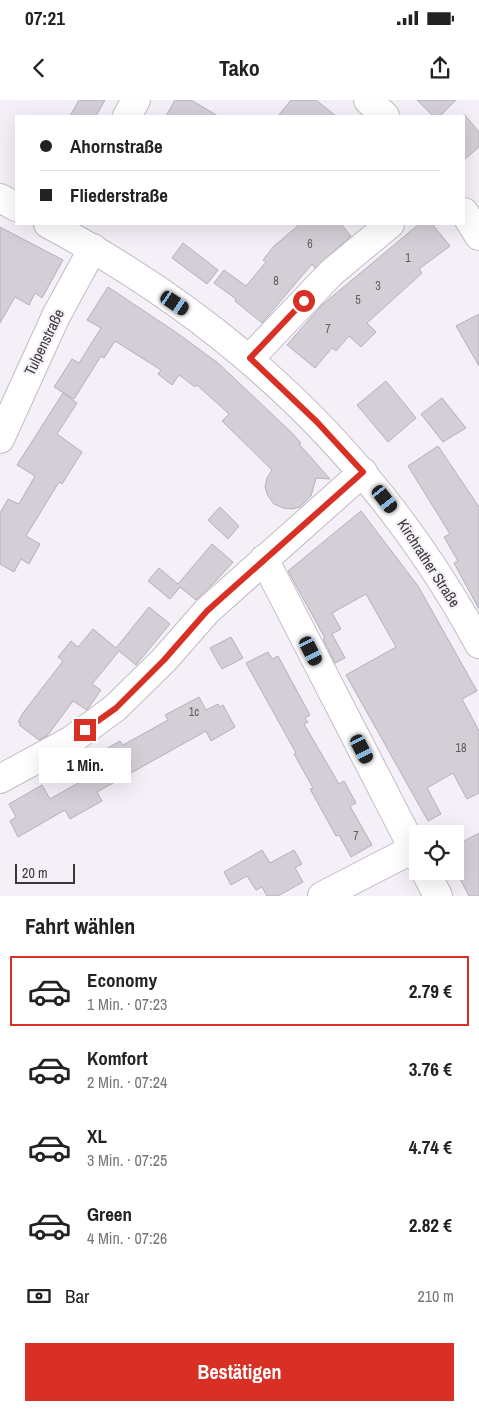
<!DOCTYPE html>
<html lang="de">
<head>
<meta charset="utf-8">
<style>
  :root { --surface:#fff; --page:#f6f6f6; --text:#222; --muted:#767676; --line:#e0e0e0; --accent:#d93025 }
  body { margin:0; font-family:"Archivo Narrow",sans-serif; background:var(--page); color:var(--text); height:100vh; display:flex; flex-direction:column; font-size:19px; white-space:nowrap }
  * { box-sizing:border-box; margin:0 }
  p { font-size:16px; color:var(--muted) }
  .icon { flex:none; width:28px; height:28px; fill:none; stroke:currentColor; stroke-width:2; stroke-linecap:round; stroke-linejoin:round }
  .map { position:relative; height:796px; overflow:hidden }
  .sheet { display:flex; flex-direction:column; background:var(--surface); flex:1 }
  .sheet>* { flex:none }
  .hud { position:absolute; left:15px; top:15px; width:450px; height:110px; border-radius:0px; box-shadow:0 5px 20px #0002; display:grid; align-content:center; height:110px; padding:0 25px; background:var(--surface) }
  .tools { position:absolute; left:409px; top:725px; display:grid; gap:10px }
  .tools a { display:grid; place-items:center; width:55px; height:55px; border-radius:0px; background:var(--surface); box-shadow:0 5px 20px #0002; font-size:25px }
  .scale { position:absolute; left:15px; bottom:12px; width:60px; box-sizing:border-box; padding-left:5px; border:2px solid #3a383b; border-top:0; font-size:14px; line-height:18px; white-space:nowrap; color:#3a383b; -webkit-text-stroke:4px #f5f0f8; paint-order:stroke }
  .end { position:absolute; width:22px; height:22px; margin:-11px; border:6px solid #d93025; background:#fff; box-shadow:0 0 0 2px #fff }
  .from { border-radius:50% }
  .bubble { position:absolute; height:35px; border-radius:0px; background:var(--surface); box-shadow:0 5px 20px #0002; font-size:16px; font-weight:700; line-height:35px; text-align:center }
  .car { position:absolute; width:15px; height:30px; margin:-15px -8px; border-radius:6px; box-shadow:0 0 4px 1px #0007; background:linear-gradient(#222 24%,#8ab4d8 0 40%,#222 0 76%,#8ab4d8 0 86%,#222 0) }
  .hud b { display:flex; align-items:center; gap:18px; height:48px; font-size:19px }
  .hud b+b { border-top:1px solid var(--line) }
  .hud i { width:12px; height:12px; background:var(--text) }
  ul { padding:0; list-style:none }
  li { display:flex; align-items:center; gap:15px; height:70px; margin:0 10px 8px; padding:0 15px; border:2px solid transparent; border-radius:0px }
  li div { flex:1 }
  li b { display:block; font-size:19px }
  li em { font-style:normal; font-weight:700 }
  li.current { border-color:var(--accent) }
  li>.icon { width:45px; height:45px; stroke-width:1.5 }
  h2 { padding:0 25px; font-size:22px; line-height:60px }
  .pay { display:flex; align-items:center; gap:12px; height:55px; padding:0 25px; font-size:19px }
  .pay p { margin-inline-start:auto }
  .primary-button { display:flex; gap:10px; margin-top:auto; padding:10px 25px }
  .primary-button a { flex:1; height:58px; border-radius:0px; background:var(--accent); color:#fff; font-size:20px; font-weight:700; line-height:58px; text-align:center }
  .status { display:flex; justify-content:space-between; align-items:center; height:35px; padding:0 25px; background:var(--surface); direction:ltr }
  .status svg { height:14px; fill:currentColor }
  header { display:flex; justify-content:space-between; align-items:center; height:65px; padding:0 25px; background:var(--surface); font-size:22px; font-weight:700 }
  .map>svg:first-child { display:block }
  .building { fill:#d4cfd7; stroke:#b5b1b9 }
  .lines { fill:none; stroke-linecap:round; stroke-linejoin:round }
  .minor-casing { stroke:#c1bcc4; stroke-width:30 }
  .major-casing { stroke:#c1bcc4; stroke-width:30 }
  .minor { stroke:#fff; stroke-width:28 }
  .major { stroke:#fff; stroke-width:28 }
  .route { stroke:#d93025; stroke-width:6 }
  .labels { text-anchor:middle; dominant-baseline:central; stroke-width:4.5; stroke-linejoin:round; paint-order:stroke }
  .number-label { font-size:12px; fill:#605e62 }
  .street-label { font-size:15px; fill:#3a383b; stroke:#f5f0f8 }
</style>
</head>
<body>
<div class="status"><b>07:21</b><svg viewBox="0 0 49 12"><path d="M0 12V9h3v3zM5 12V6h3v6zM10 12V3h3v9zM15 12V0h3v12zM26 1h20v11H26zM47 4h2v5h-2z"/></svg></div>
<header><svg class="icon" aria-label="back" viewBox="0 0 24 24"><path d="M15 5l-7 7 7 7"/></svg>Tako<svg class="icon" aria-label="share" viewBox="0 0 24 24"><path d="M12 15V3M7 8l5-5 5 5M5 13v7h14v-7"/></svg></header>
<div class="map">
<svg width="479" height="796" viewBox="0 0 479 796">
  <rect width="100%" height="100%" fill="#f5f0f8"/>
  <path class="building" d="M 79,0 L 105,0 L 96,16 L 70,16 Z
    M 175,0 L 191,0 L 218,16 L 166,16 Z
    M 291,0 L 316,0 L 336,16 L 278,16 Z
    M 417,0 L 456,0 L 440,16 L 433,16 Z
    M 464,14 L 479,32 L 479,47 L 464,60 Z
    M 300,124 L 341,124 L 351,136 L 315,168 L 312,164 L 262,223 L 235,201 L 236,199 L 214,183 L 224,170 L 246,186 L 266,162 L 263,160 L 274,146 Z
    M 419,124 L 432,124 L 450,146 L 419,169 L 422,173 L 367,223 L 376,232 L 361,247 L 349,236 L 336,251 L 332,248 L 315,268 L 287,245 L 322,205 Z
    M 0,127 L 63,160 L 42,198 L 35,193 L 29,205 L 15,197 L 0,223 Z
    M 183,143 L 218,170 L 207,184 L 172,158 Z
    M 108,187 L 177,233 L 218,263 L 292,333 L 301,343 L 299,344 L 330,379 L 316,378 L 311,396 L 300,407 L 292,409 L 283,408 L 274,404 L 268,396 L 265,387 L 267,378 L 272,370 L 222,321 L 229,314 L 197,285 L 195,287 L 179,275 L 172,285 L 158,274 L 161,270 L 115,241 L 104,258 L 101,256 L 74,299 L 54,287 L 72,259 L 79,263 L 101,228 L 87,220 Z
    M 479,214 L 479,266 L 456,226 Z
    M 386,281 L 416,318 L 388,342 L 357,305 Z
    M 63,293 L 77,303 L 57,334 L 82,352 L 62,384 L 59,382 L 26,436 L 40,444 L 29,464 L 21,459 L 14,472 L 0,464 L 0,413 L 8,399 L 19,404 L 35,376 L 17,365 Z
    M 442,298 L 466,328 L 443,342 L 421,314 Z
    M 438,346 L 479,407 L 479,509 L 454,463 L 458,461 L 444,437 L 450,434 L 408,366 Z
    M 220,407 L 239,426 L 228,439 L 208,420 Z
    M 361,411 L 418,486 L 477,591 L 462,599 L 479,631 L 479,693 L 467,699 L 453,673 L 427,688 L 441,714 L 428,721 L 346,575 L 396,547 L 366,494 L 332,513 L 341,529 L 332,534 L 345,558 L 335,563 L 323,539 L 325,538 L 288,471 Z
    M 212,444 L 233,462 L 214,483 L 196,500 L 180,487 L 170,499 L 148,481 L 159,468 L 178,484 Z
    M 149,507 L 170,524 L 136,565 L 119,551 L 92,584 L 101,590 L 87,610 L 73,601 L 47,636 L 39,640 L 19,625 L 21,623 L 18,622 L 23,613 L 63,561 L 58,557 L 71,541 L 78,547 L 93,529 L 116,548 Z
    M 231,537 L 243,558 L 222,569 L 210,548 Z
    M 268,552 L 272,559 L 278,556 L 310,615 L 305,618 L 308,622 L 304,624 L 339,684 L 344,681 L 356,703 L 350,706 L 372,745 L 351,757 L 339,735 L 336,736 L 310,689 L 313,688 L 294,654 L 296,653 L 246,563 Z
    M 199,597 L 206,610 L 218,604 L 220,607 L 223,605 L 235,627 L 211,641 L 206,631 L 97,692 L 102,701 L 70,719 L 65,710 L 18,737 L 10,721 L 16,717 L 9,704 L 42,685 L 50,699 L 94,674 L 87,660 L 120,641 L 123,645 L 168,620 L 165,615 Z
    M 479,733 L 479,796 L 469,796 L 455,770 L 455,746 Z
    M 262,750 L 270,763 L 294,750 L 302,764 L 295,768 L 303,782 L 278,796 L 267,796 L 262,787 L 256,790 L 247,776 L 231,785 L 224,772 Z"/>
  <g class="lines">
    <defs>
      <path id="minor" d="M 368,0 L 385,16
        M 127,16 L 136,0
        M 464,112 L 479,136
        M 250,258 L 331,173 L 390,124
        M 0,339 L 56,216 L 93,148
        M 264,459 L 418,758
        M 0,679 L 70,641 L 115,608 L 164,560 L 207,511 L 363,372
        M 425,771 L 438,796
        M 322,796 L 413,749"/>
      <path id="major" d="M 0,98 L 16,107
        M 48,124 C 233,222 379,360 479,544"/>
    </defs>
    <use href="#minor" class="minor-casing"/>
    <use href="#major" class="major-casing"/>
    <use href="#minor" class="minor"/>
    <use href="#major" class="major"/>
  </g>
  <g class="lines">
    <path class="route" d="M 85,630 L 116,608 L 164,560 L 207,511 L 363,372 L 317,322 L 250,258 L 304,201"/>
  </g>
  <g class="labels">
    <g class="number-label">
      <text x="310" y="144">6</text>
      <text x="408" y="158">1</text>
      <text x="276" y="181">8</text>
      <text x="378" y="186">3</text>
      <text x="358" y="200">5</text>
      <text x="328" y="229">7</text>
      <text x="194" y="612">1c</text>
      <text x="461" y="648">18</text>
      <text x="356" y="736">7</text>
    </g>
    <g class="street-label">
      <text transform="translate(44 242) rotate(-64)">Tulpenstraße</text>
      <text transform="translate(429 463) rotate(57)">Kirchrather Straße</text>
    </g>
  </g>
</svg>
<div class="tools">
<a><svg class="icon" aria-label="locate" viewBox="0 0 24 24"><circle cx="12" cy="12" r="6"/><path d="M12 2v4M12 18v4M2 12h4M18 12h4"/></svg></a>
</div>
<div class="scale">20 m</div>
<i class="end from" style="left:304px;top:201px"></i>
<i class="end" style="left:85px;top:630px"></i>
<div class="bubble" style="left:39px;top:648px;width:92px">1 Min.</div>
<i class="car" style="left:175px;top:203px;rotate:124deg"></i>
<i class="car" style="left:385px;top:399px;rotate:142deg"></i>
<i class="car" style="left:311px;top:551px;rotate:153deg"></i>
<i class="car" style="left:362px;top:649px;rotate:153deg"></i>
<div class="hud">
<b><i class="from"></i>Ahornstraße</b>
<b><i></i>Fliederstraße</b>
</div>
</div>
<section class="sheet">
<h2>Fahrt wählen</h2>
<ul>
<li class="current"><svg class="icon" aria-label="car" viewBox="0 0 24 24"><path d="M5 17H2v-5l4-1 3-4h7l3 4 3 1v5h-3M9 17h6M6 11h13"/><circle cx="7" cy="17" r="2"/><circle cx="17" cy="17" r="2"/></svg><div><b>Economy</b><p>1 Min. · 07:23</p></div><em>2.79 €</em></li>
<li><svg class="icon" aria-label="car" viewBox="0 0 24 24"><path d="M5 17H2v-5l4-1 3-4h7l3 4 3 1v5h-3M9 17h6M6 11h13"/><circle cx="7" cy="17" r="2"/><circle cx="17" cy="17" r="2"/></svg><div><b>Komfort</b><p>2 Min. · 07:24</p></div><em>3.76 €</em></li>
<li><svg class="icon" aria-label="car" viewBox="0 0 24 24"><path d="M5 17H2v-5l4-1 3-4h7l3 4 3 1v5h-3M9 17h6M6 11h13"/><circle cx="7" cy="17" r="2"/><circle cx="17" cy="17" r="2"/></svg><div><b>XL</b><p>3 Min. · 07:25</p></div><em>4.74 €</em></li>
<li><svg class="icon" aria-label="car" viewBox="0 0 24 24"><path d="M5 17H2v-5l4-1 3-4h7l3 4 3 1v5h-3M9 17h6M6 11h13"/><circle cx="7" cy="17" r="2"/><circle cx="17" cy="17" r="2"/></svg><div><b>Green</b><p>4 Min. · 07:26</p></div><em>2.82 €</em></li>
</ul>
<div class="pay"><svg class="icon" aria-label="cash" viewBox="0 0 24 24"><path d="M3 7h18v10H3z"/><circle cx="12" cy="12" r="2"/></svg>Bar<p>210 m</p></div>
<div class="primary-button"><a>Bestätigen</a></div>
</section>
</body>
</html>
